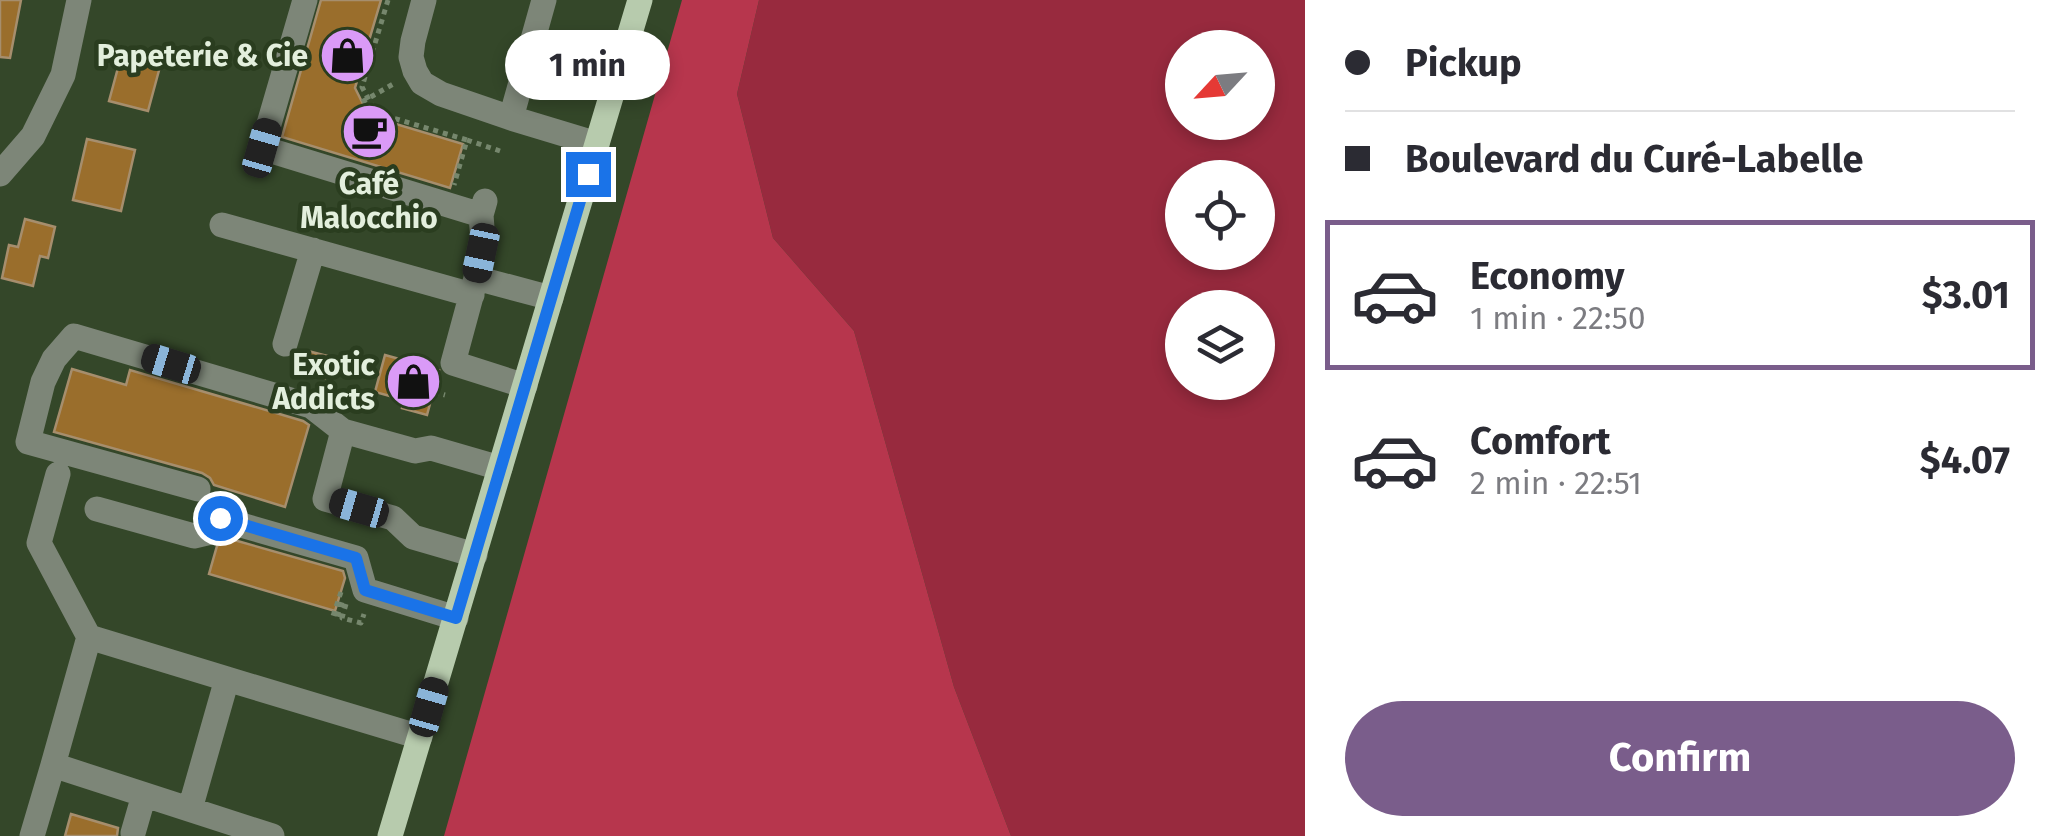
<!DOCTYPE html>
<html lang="en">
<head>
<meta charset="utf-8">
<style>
  :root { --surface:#fff; --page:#f7f7f7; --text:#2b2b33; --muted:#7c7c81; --line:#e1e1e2; --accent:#7a5d8b }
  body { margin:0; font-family:"Fira Sans",sans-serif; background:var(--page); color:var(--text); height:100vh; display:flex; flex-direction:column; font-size:38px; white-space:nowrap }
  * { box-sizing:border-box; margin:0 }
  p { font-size:32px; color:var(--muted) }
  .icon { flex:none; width:55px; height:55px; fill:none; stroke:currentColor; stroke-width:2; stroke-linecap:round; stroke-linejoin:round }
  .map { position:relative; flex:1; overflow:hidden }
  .panel { display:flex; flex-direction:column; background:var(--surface); width:750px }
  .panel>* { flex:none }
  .banner { display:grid; align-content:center; height:220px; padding:0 40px; background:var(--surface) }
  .needle { width:65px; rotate:244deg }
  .buttons { position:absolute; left:1165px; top:30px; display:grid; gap:20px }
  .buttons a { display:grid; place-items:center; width:110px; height:110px; border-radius:50%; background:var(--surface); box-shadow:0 5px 15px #0003; font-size:50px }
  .end { position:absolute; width:45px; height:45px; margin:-22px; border:12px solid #1a73e8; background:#fff; box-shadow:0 0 0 5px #fff }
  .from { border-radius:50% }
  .bubble { position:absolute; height:70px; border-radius:35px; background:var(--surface); box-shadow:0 5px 15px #0003; font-size:32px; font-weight:700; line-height:70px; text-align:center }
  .car { position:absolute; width:30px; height:60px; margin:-30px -15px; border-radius:12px; box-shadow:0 0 8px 2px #0007; background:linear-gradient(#222 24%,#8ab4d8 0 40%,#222 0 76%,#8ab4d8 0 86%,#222 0) }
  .banner b { display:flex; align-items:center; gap:35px; height:95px; font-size:38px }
  .banner b+b { border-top:2px solid var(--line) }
  .banner i { width:25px; height:25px; background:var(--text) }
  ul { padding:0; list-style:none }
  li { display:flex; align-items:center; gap:30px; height:150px; margin:0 20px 15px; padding:0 20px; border:5px solid transparent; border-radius:0px }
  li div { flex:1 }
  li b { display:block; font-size:38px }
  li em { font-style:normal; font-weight:700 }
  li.selected { border-color:var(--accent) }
  li>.icon { width:90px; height:90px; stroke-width:1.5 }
  .button { display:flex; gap:20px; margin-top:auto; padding:20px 40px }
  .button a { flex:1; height:115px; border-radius:60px; background:var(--accent); color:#fff; font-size:40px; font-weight:700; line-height:115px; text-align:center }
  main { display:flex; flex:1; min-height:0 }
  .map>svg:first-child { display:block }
  .green { fill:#982a3e; fill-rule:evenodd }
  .forest { fill:#b7364d }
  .building { fill:#9a6e2c; stroke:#a68e6d; stroke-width:2.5 }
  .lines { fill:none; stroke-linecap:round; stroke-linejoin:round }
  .path { stroke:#76876d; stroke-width:5; stroke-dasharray:5 5; stroke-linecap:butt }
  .minor { stroke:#7d8678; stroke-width:25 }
  .major { stroke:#b7cbad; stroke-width:25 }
  .route { stroke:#1a73e8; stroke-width:12 }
  .labels { text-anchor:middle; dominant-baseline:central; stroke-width:9; stroke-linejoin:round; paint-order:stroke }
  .poi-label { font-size:30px; font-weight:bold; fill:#e3efdd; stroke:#2a3d1f; text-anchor:end }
</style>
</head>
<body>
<main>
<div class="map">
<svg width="1305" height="836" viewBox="0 0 1305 836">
  <rect width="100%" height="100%" fill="#344729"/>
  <path class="green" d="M 759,0 L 1305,0 L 1305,836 L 1011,836 L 954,687 L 854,331 L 773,238 L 737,94 ZM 1182,48 L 1258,48 L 1258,122 L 1182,122 ZM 1182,178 L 1258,178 L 1258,252 L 1182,252 ZM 1182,308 L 1258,308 L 1258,382 L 1182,382 Z"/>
  <path class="forest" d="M 682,0 L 759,0 L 737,94 L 773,238 L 854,331 L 954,687 L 1011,836 L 444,836 Z"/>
  <path class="building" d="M 0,0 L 21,0 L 10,58 L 0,57 Z
    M 321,0 L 381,0 L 355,88 L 369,116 L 463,144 L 450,188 L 282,137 Z
    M 122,53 L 161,63 L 148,111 L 109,101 Z
    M 87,139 L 135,150 L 121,211 L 73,200 Z
    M 25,219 L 55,227 L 48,258 L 40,256 L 33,286 L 2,278 L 9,245 L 18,247 Z
    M 308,351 L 331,357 L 325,378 L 303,372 Z
    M 385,355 L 439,370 L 427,415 L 402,408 L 404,400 L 375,392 Z
    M 72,369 L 126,385 L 130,370 L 303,421 L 309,425 L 285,507 L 214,485 L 210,478 L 202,473 L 54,432 Z
    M 227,538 L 343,571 L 345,578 L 335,611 L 209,574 L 217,546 Z
    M 71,814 L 118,828 L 117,836 L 65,836 Z"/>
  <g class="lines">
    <path class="path" d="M 388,0 L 362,87 L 376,113 L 467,140 L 454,185
      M 362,102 L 395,83
      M 467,140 L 500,151
      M 434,392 L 445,395
      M 341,592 L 333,616 L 337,617 L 343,598
      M 346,604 L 342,618 L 361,623 L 364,614"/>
    <path class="minor" d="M 305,0 L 262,148 L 481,215 L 485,201
      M 424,0 L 413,41 L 411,57 L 415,71 L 422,83 L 441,94 L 511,118 L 597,144
      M 511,118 L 544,0
      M 0,174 L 33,136 L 63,75 L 79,0
      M 222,225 L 472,295
      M 476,278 L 483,241 L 481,215
      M 285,344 L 313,250
      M 525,386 L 453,363 L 476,278 L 551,298
      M 58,474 L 39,543 L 89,637
      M 198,489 L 28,442 L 43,382 L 54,359 L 74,336 L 311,406 L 343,431
      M 97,509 L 194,536 L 211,532 L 220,519 L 356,558 L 365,590 L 456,618
      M 475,555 L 413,537 L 393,518 L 325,499 L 343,431 L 415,451 L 431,448 L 500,468
      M 227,679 L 420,737
      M 53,765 L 89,637 L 227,679 L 190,809
      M 133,833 L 144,795
      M 32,836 L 53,765 L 272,836"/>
    <path class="major" d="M 390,836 L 640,0"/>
  </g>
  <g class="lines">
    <path class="route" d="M 220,518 L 356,558 L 365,590 L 456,618 L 588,174"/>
  </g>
  <defs>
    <symbol id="shop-disc" viewBox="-11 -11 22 22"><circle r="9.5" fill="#da9af7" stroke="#2a3d1f"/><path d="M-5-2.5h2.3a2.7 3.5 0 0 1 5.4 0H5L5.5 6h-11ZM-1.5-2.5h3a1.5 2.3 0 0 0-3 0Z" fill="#111"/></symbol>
    <symbol id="cafe-disc" viewBox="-11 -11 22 22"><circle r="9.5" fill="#da9af7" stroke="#2a3d1f"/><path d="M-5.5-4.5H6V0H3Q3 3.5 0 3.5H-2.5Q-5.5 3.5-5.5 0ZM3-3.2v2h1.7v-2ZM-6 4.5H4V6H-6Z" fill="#111"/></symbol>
  </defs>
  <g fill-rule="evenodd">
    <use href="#shop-disc" x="316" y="24" width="63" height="63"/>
    <use href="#cafe-disc" x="338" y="100" width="63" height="63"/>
    <use href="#shop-disc" x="382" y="350" width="63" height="63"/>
  </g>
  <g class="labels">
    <g class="poi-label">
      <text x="308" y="56">Papeterie &amp; Cie</text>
      <text x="369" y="184" text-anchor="middle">Café<tspan x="369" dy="34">Malocchio</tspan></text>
      <text x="375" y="365">Exotic<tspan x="375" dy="34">Addicts</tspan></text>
    </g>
  </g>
</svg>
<div class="buttons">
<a><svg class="needle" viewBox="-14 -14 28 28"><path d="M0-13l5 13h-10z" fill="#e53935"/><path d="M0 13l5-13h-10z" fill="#7c7c81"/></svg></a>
<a><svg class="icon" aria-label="locate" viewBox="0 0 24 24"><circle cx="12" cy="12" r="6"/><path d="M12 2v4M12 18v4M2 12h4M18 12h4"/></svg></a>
<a><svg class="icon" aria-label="layers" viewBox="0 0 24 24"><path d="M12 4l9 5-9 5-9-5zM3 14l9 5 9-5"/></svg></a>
</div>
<i class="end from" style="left:220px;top:518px"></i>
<i class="end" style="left:588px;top:174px"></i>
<div class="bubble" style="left:505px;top:30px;width:165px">1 min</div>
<i class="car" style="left:262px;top:148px;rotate:16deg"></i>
<i class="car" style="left:481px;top:253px;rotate:192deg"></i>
<i class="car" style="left:171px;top:364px;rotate:287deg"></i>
<i class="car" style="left:359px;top:508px;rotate:286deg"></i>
<i class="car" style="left:429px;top:707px;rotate:16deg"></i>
</div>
<section class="panel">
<div class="banner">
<b><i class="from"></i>Pickup</b>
<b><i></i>Boulevard du Curé-Labelle</b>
</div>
<ul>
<li class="selected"><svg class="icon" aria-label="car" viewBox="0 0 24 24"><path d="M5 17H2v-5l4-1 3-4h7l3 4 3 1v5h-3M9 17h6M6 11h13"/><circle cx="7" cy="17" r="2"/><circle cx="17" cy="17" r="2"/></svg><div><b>Economy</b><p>1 min · 22:50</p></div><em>$3.01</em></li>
<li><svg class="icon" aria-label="car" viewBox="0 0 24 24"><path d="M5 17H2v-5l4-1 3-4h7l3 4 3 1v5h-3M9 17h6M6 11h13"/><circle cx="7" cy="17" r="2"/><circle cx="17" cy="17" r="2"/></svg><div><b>Comfort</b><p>2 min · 22:51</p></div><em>$4.07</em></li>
</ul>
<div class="button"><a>Confirm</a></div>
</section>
</main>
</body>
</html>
